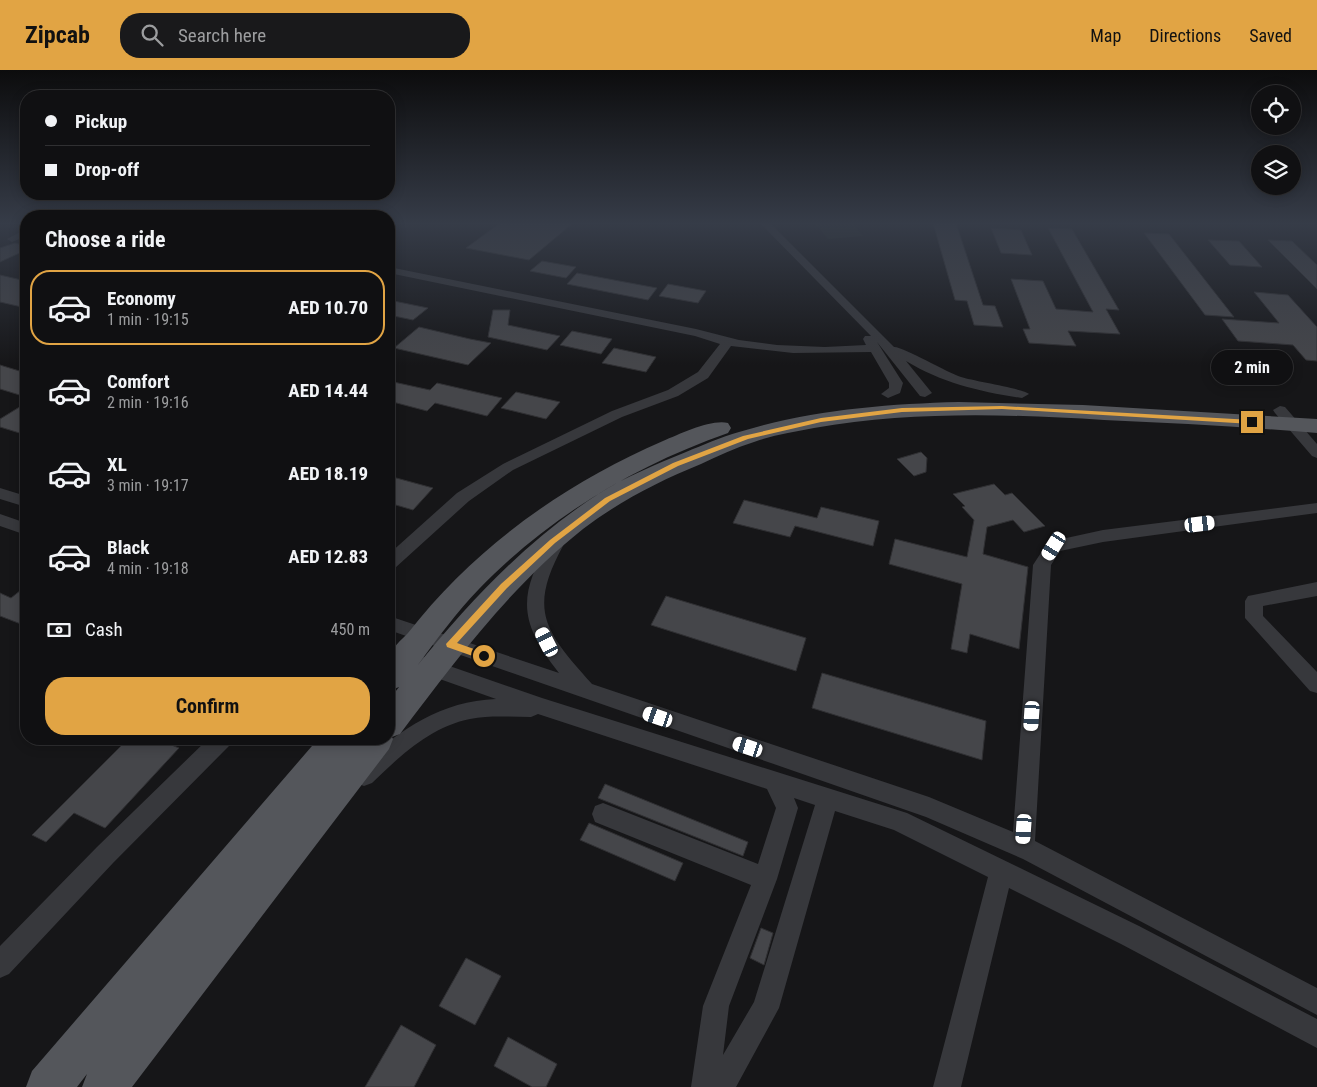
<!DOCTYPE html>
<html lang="en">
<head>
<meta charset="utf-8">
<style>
  :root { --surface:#101012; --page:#19191b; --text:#f1f3f6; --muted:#9c9d9f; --line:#303032; --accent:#e1a444 }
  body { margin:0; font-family:"Roboto Condensed",sans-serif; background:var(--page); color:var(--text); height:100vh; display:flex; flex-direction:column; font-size:19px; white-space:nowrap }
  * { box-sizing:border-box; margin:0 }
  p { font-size:16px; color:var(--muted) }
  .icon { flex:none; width:28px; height:28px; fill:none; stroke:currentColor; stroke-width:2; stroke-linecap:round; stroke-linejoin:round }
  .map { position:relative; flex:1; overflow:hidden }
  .sheet { position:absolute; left:20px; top:140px; width:375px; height:535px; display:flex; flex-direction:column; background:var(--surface); border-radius:20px; box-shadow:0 2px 12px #0003,0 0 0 1px var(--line) }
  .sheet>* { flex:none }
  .top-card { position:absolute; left:20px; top:20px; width:375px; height:110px; border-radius:20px; box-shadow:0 2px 12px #0003,0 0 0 1px var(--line); display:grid; align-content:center; height:110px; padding:0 25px; background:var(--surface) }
  .tools { position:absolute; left:1251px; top:15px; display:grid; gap:10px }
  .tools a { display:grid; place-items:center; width:50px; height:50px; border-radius:50%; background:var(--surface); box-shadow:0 2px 12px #0003,0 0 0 1px var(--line); font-size:25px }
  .end { position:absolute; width:22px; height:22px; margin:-11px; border:6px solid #e1a444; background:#111; box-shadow:0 0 0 2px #111 }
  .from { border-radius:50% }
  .bubble { position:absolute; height:35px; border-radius:18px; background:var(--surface); box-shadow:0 2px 12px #0003,0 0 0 1px var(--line); font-size:16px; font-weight:700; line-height:35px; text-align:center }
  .car { position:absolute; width:15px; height:30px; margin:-15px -8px; border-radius:6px; box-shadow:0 0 4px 1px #0007; background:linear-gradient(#fff 24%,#345 0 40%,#fff 0 76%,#345 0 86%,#fff 0) }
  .top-card b { display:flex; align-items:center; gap:18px; height:48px; font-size:19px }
  .top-card b+b { border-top:1px solid var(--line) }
  .top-card i { width:12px; height:12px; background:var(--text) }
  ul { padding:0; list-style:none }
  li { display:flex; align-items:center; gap:15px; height:75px; margin:0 10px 8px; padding:0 15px; border:2px solid transparent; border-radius:20px }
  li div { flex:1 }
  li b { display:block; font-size:19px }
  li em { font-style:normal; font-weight:700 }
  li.current { border-color:var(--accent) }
  li>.icon { width:45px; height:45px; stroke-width:1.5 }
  h2 { padding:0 25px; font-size:22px; line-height:60px }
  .pay { display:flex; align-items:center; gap:12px; height:55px; padding:0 25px; font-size:19px }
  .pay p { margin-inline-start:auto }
  .primary-button { display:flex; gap:10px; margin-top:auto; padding:10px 25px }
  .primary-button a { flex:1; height:58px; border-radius:20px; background:var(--accent); color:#111; font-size:20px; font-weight:700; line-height:58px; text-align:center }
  header { display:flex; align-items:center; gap:30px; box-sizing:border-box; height:70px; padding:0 25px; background:var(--accent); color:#111 }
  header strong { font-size:24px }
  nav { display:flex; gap:28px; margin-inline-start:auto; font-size:18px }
  .search { width:350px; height:45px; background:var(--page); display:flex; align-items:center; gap:12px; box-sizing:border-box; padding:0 18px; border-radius:20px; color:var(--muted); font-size:19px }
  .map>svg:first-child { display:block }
  .green { fill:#202721 }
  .building { fill:#45464a; stroke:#303033 }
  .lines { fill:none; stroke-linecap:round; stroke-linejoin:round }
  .minor { fill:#37383c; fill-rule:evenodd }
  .primary { fill:#54565b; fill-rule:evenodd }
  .route { fill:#e1a444 }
</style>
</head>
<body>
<header>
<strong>Zipcab</strong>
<div class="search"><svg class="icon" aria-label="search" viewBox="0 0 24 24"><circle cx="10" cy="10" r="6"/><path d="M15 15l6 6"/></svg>Search here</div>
<nav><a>Map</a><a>Directions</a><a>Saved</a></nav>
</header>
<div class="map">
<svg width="1317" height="1017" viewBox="0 0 1317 1017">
  <rect width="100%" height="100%" fill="#161618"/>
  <path class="green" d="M 815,153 L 852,153 L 863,166 L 828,169 Z"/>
  <path class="building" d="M 500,153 L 573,153 L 529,190 L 466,178 Z
    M 933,153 L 956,153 L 983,235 L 995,236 L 1003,257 L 974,255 L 967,231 L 955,230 Z
    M 991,158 L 1021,160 L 1032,185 L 1001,183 Z
    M 1048,158 L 1072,159 L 1119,240 L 1106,239 L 1120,264 L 1068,261 L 1076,276 L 1029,273 L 1023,259 L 1030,259 L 1011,209 L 1043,211 L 1056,239 L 1093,242 Z
    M 1144,163 L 1169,164 L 1234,247 L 1205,245 Z
    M 1208,170 L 1239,171 L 1262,197 L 1230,195 Z
    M 1268,170 L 1292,171 L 1317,195 L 1317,219 Z
    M 15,173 L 26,176 L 26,180 L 0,192 L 0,178 Z
    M 542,191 L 576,197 L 566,208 L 530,201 Z
    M 577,203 L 614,210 L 657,218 L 648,230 L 567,214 Z
    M 0,205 L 26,211 L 26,238 L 0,232 Z
    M 668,214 L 706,221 L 698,233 L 659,226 Z
    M 1254,222 L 1288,225 L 1317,257 L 1317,291 L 1306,290 L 1293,275 L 1238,271 L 1222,249 L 1279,253 Z
    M 389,230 L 428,238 L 413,250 L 389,245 Z
    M 493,240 L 510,240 L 508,255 L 560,266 L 547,280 L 488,267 Z
    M 419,257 L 470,269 L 491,273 L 468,295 L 394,278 Z
    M 572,261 L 612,269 L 601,284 L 560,275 Z
    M 614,278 L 656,287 L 646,302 L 602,293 Z
    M 0,295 L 26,303 L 26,327 L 0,319 Z
    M 389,311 L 430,320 L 437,313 L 502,328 L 487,346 L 435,333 L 427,341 L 389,331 Z
    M 516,322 L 560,332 L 546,349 L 501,338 Z
    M 26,333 L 26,365 L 0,357 L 0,349 Z
    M 921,382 L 927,388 L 926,402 L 914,406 L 897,389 Z
    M 389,406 L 433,418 L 413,440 L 389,433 Z
    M 994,414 L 1005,425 L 1012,423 L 1045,456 L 1024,462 L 1013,450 L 987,457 L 983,484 L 1028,497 L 1019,579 L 970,564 L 967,583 L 951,579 L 962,514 L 889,494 L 895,469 L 967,487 L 974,450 L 962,437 L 965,436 L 953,424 Z
    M 744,430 L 817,448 L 821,437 L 879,451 L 873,476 L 795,456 L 790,467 L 733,453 Z
    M 26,516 L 26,556 L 0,546 L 0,523 L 11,528 Z
    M 666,526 L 806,568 L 796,601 L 651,555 Z
    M 822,603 L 986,651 L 982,690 L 812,638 Z
    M 128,669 L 156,669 L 179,678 L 105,758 L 74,743 L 46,772 L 32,765 Z
    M 605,714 L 748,772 L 743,786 L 598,728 Z
    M 589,753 L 683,793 L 675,811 L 580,770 Z
    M 761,858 L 773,863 L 764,895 L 750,888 Z
    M 466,888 L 501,906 L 475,955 L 439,936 Z
    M 401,955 L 436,975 L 414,1017 L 365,1017 Z
    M 508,967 L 557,994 L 546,1017 L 532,1017 L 494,996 Z"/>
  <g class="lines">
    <path class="minor" d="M 760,153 L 770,153 L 894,277 C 902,276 948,303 961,307 C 973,311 1025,319 1029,324 L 1022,328 C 981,322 942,313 906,291 L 932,323 L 925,327 L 920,326 L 877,272 L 903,313 L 900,323 L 888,328 L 881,324 L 889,318 L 889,313 L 871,282 L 793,283 L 731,276 L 708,308 L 678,326 L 622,347 L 513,400 L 469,431 L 395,498 L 389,500 L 389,484 L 457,423 L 503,394 L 612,341 L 668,320 L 698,302 L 720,274 L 695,266 L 389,203 L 389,197 L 696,259 L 739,270 L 777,275 L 825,277 L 866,275 L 863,269 L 865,266 L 871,266 Z
      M 26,159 L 26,166 L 12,172 L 7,169 Z
      M 1280,336 L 1285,337 L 1317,374 L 1317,388 L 1312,386 L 1275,343 L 1273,340 Z
      M 0,418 L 26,426 L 26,437 L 0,429 Z
      M 1317,433 L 1317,443 L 1103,472 L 1060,481 L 1051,495 L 1035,771 L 1317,918 L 1317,945 L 1023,789 L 926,747 L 389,560 L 389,546 L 559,603 C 518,551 518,526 550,470 L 556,468 L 562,470 L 564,474 C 527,541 545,561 592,614 L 929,727 L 1013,762 L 1033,495 L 1048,472 L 1103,460 Z
      M 0,444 L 26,453 L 26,465 L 0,456 Z
      M 1317,512 L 1317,526 L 1263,536 L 1263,546 L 1317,602 L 1317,623 L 1310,621 L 1245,548 L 1245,531 L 1248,526 Z
      M 389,575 L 542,628 L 907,743 L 1139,856 L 1317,949 L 1317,978 L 1121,874 L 1009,818 L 961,1017 L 933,1017 L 988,807 L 894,760 L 835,741 L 779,938 L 736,1017 L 691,1017 L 703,936 L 751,815 L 595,752 L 592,744 L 595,736 L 603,733 L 758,794 L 776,738 L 767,719 L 538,644 L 531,647 C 511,647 490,645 470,649 C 430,657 400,686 372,713 L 364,716 L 356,713 L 353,706 L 356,699 C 397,662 439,631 496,629 L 389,591 ZM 794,728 L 815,735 L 754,932 L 723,985 L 729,936 L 777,809 L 798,738 Z
      M 208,669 L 232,669 L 229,676 L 113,793 L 9,904 L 0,908 L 0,876 L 97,777 Z"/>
    <path class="primary" d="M 959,332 L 1083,335 L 1317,349 L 1317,363 C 1246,357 1175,353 1104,350 C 1008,344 910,341 814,358 C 794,362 773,365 754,372 C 735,378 718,386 701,394 C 659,411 620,431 583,459 C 511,516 455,591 400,664 L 392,667 L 393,669 L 389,679 L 132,1017 L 82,1017 L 87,1004 L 77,1017 L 26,1017 L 32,1001 L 318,669 L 354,669 L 351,676 L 357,669 L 389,669 L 389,630 L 399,617 L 389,621 C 389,612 386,594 389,587 C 391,579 402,569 408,563 C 475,477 564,414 663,371 C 680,364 711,349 728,353 L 731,358 L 728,363 C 634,396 549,447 479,519 C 456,543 437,569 417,596 C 470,531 529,468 600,423 C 627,406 657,394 686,382 C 703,375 721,367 739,362 C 810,340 885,334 959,332 Z"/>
  </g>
  <linearGradient id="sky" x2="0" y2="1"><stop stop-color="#0c0c0d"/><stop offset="0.52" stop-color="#363c48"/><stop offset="1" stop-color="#363c48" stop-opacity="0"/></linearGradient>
  <rect width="1317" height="295" fill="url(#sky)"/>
  <path class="route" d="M 1002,336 L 1252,350 L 1255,352 L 1252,354 L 1002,339 L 902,342 L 821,352 L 748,369 L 678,396 L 610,431 L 555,473 L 507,518 L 457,573 L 488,584 L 488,589 L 484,590 L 447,577 L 446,574 L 501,514 L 550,470 L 605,428 L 673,393 L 743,366 L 821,348 L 902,338 Z"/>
</svg>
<div class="tools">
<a><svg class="icon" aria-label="locate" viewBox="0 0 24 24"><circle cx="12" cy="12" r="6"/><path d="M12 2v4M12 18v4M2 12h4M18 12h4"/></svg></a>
<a><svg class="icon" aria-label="layers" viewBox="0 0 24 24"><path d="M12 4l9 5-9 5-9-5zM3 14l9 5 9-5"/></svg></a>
</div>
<i class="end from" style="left:484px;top:586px"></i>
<i class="end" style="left:1252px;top:352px"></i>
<div class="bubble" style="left:1211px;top:280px;width:82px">2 min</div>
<i class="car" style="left:1200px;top:454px;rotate:83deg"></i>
<i class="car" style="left:1054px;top:476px;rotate:212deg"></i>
<i class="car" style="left:547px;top:572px;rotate:333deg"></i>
<i class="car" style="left:1032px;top:646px;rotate:184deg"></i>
<i class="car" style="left:658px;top:647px;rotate:289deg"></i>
<i class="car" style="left:748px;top:677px;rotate:288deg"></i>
<i class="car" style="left:1024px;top:759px;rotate:184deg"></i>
<div class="top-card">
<b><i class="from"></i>Pickup</b>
<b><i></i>Drop-off</b>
</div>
<section class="sheet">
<h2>Choose a ride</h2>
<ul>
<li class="current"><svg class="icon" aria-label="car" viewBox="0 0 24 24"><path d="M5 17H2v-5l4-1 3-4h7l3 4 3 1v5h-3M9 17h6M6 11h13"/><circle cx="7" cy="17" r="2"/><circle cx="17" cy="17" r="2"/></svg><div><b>Economy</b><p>1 min · 19:15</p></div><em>AED 10.70</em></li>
<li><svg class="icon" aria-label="car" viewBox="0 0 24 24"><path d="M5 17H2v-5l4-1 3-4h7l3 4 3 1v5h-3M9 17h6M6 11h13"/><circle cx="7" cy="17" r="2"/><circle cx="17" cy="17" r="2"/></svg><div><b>Comfort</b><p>2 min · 19:16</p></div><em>AED 14.44</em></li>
<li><svg class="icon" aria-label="car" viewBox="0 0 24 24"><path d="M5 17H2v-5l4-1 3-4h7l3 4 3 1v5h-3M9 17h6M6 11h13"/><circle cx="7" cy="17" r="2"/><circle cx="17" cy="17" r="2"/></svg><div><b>XL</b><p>3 min · 19:17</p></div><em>AED 18.19</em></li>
<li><svg class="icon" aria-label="car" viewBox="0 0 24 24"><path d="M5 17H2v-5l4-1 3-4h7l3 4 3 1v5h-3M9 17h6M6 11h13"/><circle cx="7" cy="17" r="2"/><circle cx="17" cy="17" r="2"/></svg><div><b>Black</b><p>4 min · 19:18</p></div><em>AED 12.83</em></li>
</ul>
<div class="pay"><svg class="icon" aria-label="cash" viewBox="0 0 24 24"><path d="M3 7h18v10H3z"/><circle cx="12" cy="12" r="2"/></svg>Cash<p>450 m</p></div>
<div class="primary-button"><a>Confirm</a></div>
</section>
</div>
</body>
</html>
